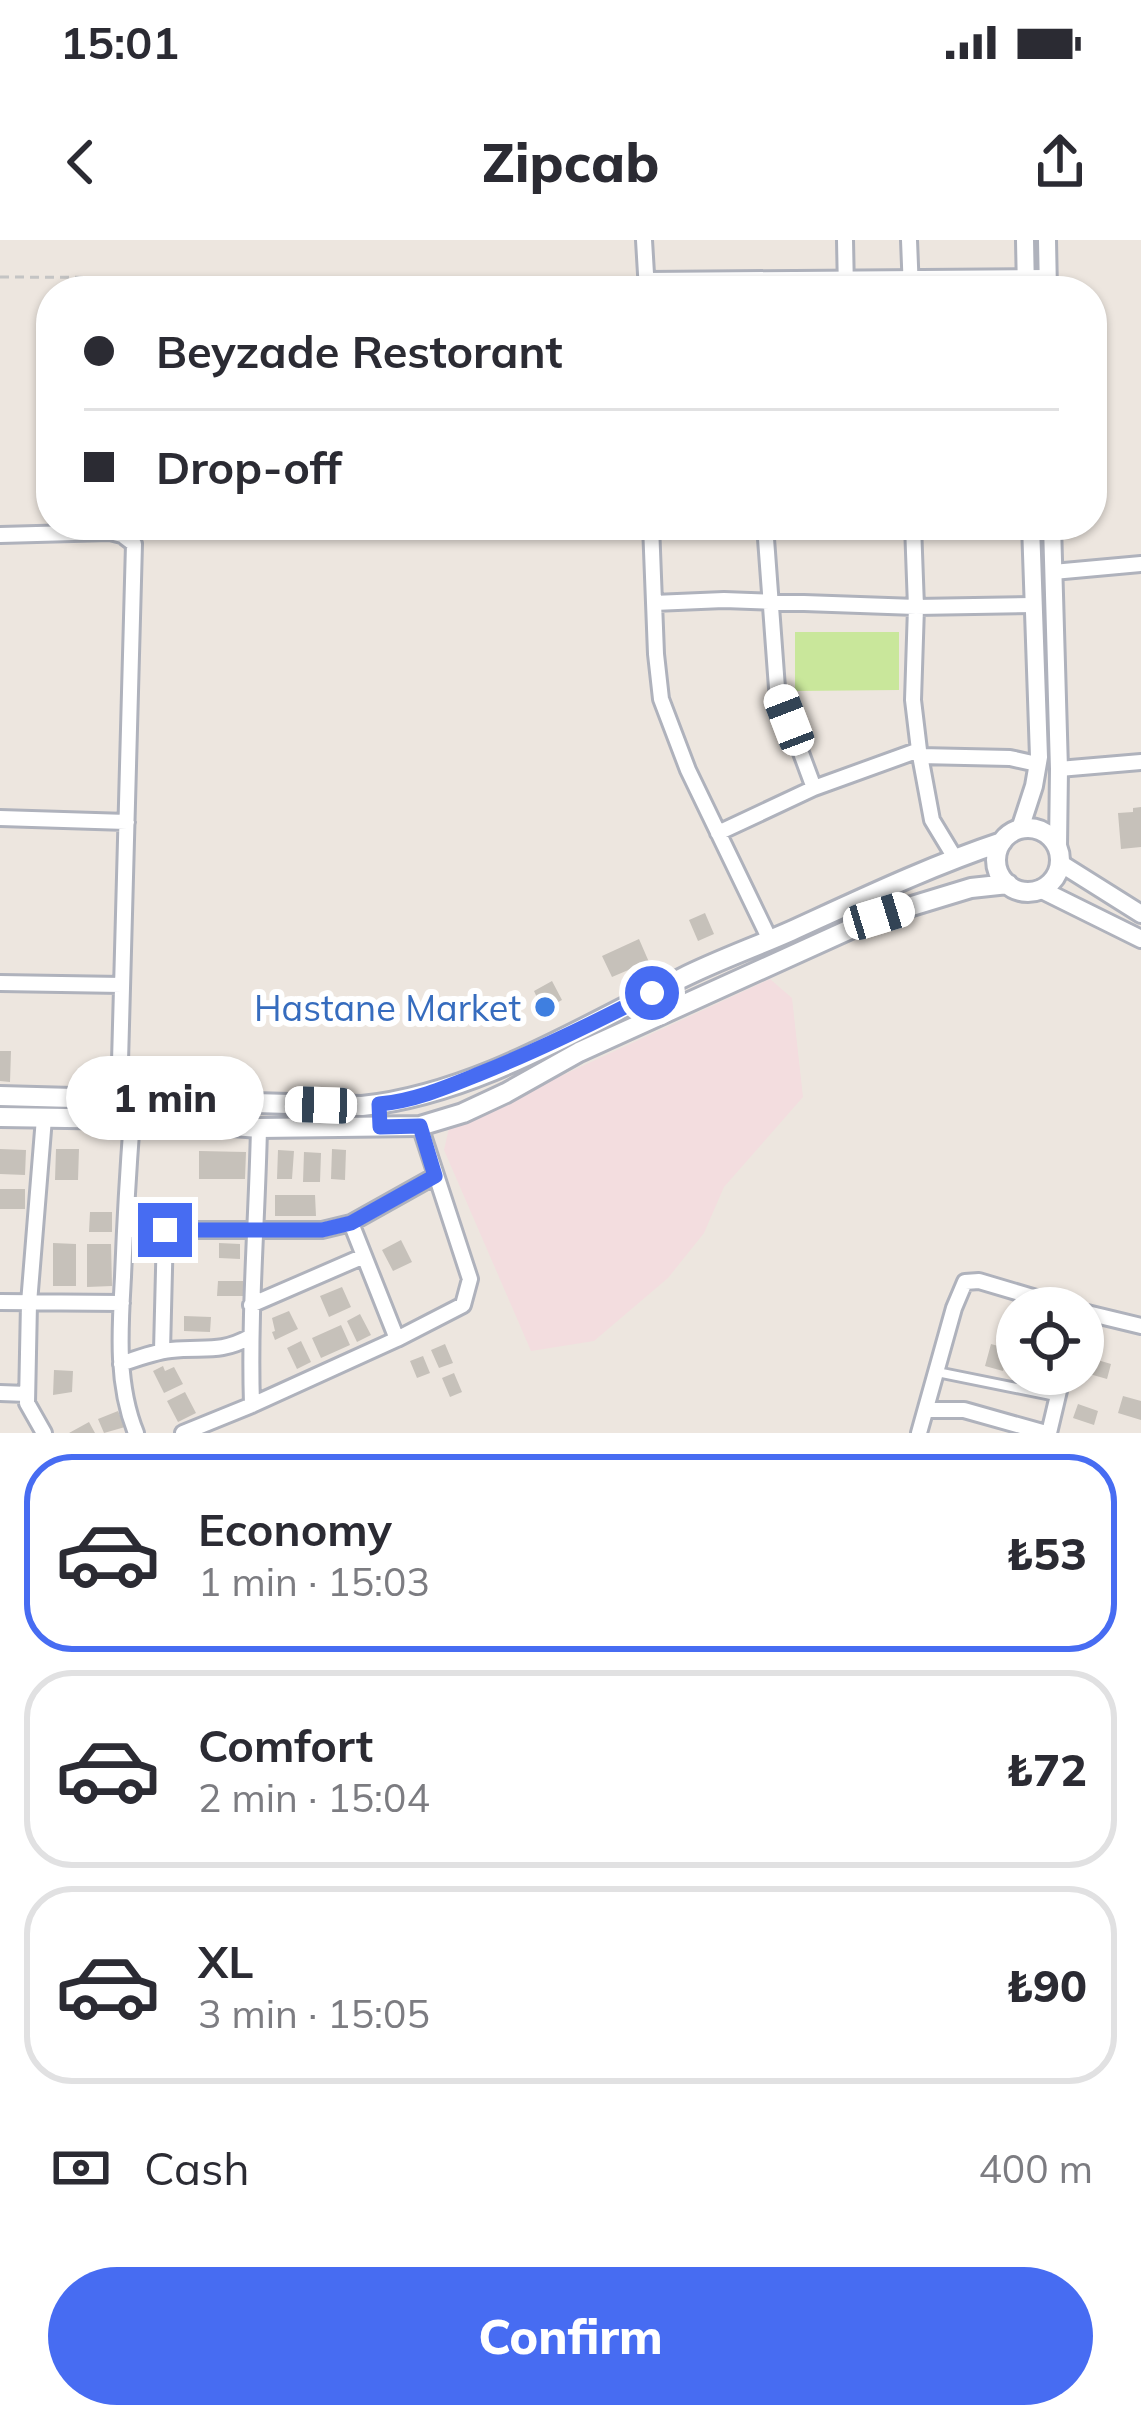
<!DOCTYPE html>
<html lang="en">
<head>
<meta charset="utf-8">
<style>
  :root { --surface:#fff; --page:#f7f7f7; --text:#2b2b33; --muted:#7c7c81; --line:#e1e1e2; --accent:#476cf2 }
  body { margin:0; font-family:Mulish,sans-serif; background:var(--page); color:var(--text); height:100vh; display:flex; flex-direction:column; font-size:45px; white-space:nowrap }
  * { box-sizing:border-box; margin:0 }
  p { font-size:39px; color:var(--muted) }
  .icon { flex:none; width:66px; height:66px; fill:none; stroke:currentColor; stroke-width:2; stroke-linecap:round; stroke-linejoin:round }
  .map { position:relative; height:1193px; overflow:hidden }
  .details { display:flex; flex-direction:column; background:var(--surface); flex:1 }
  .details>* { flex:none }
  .hud { position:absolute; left:36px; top:36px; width:1071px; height:264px; border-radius:48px; box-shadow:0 3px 9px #0004; display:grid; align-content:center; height:264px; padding:0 48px; background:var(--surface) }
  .tools { position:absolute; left:996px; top:1047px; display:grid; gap:24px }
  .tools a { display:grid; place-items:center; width:108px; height:108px; border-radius:50%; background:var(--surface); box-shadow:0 3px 9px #0004; font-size:60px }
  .end { position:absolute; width:54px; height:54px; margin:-27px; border:15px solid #476cf2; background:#fff; box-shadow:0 0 0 6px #fff }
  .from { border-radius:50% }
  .bubble { position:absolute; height:84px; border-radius:42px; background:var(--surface); box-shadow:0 3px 9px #0004; font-size:39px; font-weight:800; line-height:84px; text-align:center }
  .car { position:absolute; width:36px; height:72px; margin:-36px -18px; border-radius:15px; box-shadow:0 0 9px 3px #0007; background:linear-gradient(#fff 24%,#345 0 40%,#fff 0 76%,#345 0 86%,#fff 0) }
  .hud b { display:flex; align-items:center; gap:42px; height:114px; font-size:45px }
  .hud b+b { border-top:3px solid var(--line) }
  .hud i { width:30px; height:30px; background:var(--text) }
  ul { padding:21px 0 0; list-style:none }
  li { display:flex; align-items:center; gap:36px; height:198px; margin:0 24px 18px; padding:0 24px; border:6px solid var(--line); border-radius:48px }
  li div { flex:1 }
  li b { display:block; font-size:45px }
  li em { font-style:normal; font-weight:800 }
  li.active { border-color:var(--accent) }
  li>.icon { width:108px; height:108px; stroke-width:1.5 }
  .pay { display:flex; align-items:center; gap:30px; height:132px; padding:0 48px; font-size:45px }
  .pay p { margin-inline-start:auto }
  .cta { display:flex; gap:24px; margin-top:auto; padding:24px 48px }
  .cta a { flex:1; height:138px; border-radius:72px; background:var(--accent); color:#fff; font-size:48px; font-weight:800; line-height:138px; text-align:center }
  .status { display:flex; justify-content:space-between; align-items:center; height:84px; padding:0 60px; background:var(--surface); direction:ltr }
  .status svg { height:33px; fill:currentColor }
  header { display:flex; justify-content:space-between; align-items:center; height:156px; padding:0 48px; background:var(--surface); font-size:54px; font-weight:800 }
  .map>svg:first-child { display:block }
  .medical { fill:#f3dddf }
  .pitch { fill:#c9e79b }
  .building { fill:#c6c1ba }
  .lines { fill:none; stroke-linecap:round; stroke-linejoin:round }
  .service-casing { stroke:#afb2bc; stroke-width:14 }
  .minor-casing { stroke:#afb2bc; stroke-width:20 }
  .tertiary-casing { stroke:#afb2bc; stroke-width:22 }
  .secondary-casing { stroke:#afb2bc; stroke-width:24 }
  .path { stroke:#c4c4c4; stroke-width:3; stroke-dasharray:9 6; stroke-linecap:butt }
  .service { stroke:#fff; stroke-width:8 }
  .minor { stroke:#fff; stroke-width:14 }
  .tertiary { stroke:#fff; stroke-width:16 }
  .secondary { stroke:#fff; stroke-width:18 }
  .route { stroke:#476cf2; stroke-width:15 }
  .shop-dot { fill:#3f7fe0; stroke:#fff; stroke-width:4.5 }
  .labels { text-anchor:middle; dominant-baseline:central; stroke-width:12; stroke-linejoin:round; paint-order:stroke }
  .shop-label { font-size:36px; fill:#366cbe; stroke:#fff; text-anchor:end }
</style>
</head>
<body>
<div class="status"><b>15:01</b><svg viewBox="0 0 49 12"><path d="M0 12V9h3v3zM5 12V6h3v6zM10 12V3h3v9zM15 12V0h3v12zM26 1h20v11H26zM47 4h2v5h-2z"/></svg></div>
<header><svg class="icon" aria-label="back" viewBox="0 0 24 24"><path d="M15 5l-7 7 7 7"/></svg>Zipcab<svg class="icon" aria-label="share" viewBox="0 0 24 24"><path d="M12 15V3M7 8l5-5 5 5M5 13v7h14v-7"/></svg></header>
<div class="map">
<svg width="1141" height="1193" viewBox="0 0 1141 1193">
  <rect width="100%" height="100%" fill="#ede6df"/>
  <path class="medical" d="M 770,739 L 792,758 L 803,857 L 724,947 L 704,993 L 668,1038 L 594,1101 L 531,1111 L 444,910 L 449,888 Z"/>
  <path class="pitch" d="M 795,392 L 899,392 L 899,450 L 795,451 Z"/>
  <path class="building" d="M 1141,567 L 1141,607 L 1121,609 L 1118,573 L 1133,572 L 1133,568 Z
    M 705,673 L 714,694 L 698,701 L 689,680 Z
    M 639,699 L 652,729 L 636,736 L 633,728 L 612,737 L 602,716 Z
    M 552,741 L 562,760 L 543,770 L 534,751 Z
    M 0,811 L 11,811 L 10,842 L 0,841 Z
    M 0,909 L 26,910 L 25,935 L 0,934 Z
    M 56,909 L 79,909 L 78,940 L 55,940 Z
    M 332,909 L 346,910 L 345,940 L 331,939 Z
    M 278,910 L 294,911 L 292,939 L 277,939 Z
    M 199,911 L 246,912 L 245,939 L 199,939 Z
    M 304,912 L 321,913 L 320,942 L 303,942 Z
    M 0,949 L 25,949 L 25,969 L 0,969 Z
    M 275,955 L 315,955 L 316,976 L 275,976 Z
    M 90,972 L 112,972 L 112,992 L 89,992 Z
    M 401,1000 L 412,1022 L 393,1031 L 382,1010 Z
    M 53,1003 L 76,1004 L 76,1046 L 53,1046 Z
    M 219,1003 L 240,1004 L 240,1019 L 219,1018 Z
    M 87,1004 L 111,1004 L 112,1046 L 87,1047 Z
    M 218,1041 L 243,1041 L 243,1056 L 217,1056 Z
    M 342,1047 L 351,1067 L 329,1077 L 320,1056 Z
    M 289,1071 L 298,1089 L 275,1100 L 272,1092 L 275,1091 L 272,1078 Z
    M 360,1074 L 371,1095 L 357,1102 L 347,1081 Z
    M 184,1076 L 211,1077 L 210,1092 L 184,1091 Z
    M 341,1085 L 350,1105 L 321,1118 L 312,1098 Z
    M 301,1101 L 311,1122 L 297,1129 L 287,1108 Z
    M 445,1104 L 453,1123 L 439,1128 L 431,1110 Z
    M 991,1104 L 1009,1109 L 1003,1131 L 985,1126 Z
    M 423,1116 L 430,1133 L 417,1138 L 410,1121 Z
    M 1091,1118 L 1111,1124 L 1107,1139 L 1086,1133 Z
    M 163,1126 L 165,1131 L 174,1127 L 183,1144 L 164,1153 L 153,1131 Z
    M 54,1130 L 73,1131 L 72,1152 L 53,1155 Z
    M 454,1133 L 462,1152 L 450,1157 L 442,1138 Z
    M 185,1152 L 196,1173 L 178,1182 L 167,1161 Z
    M 1123,1156 L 1141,1161 L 1141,1180 L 1118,1173 Z
    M 1078,1164 L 1098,1171 L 1094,1185 L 1073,1178 Z
    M 118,1171 L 125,1187 L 104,1193 L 98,1179 Z
    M 89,1182 L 95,1193 L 69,1193 Z"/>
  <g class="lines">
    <defs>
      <path id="service" d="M 937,1132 L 1056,1156"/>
      <path id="minor" d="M 644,0 L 647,51
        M 845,0 L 846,51
        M 909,0 L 911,51
        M 647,40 L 1048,37
        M 651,285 L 656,414 L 661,459 L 688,530 L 770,700
        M 765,285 L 777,448 L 814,548
        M 913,285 L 916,367 L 913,460 L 919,510 L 932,580 L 955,618
        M 0,295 L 110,292 L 122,295 L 134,304 L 119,859
        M 1053,332 L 1141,324
        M 654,363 L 724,360 L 916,367 L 1034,365
        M 920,516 L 1010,518 L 1037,524
        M 1059,529 L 1141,522
        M 0,578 L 127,582
        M 718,593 L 814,548 L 919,510
        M 0,743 L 122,745
        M 44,878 L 29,1063 L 27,1163 L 44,1193
        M 132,879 C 128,932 125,984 123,1037 C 120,1089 116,1144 136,1193
        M 351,983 L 397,1099
        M 125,990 L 322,990 L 351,983 L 435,936
        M 0,1062 L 122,1063
        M 251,1065 L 364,1016
        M 1083,1072 L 1141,1086
        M 162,1111 L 165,990
        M 121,1124 C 138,1118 153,1112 171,1110 C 203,1106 219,1114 250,1097
        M 0,1153 L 27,1154
        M 252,1165 C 249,1073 257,981 259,888
        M 926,1170 L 964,1170 L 1046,1193
        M 183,1193 L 252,1165 L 397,1099 L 463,1065 L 470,1039 L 420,886
        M 919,1193 L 954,1068 L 965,1042 L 979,1041 L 1070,1068
        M 1049,1193 L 1063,1134"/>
      <path id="tertiary" d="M 1025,0 L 1026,51
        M 1047,0 L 1048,51
        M 1052,285 L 1059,529 L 1058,607
        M 1020,589 L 1034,546 L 1039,517 L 1031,285
        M 1060,623 L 1141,674
        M 1040,649 L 1141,699"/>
      <path id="secondary" d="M996 620a32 32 0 1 1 64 0a32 32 0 1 1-64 0Z
        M 0,856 L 362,866 C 476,854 581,787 682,738 C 718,720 755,707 791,691 C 861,659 930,626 1002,602
        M 0,877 L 132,879 L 259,888 L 420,886 L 463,873 L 506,853 L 579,812 L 879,676 L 971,648 L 1008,644"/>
    </defs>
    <use href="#service" class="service-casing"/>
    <use href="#minor" class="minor-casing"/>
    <use href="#tertiary" class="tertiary-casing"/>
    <use href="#secondary" class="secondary-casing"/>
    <path class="path" d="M 0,37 L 634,40"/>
    <use href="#service" class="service"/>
    <use href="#minor" class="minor"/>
    <use href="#tertiary" class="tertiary"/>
    <use href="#secondary" class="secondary"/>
  </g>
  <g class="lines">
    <path class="route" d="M 165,990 L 322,990 L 351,983 L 435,936 L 420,886 L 380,887 L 379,864 C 414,861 447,847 479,834 C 539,810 594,783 652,753"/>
  </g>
  <circle class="shop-dot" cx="545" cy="767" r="12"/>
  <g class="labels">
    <g class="shop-label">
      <text x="521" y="767">Hastane Market</text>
    </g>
  </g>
</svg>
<div class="tools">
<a><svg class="icon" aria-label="locate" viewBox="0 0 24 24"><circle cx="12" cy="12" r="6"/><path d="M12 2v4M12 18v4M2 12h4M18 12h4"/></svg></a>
</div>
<i class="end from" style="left:652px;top:753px"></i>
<i class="end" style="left:165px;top:990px"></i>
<div class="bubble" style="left:66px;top:816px;width:198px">1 min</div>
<i class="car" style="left:789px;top:480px;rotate:339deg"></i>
<i class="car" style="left:879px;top:676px;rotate:73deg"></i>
<i class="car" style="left:321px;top:865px;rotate:272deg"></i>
<div class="hud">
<b><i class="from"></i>Beyzade Restorant</b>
<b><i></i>Drop-off</b>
</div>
</div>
<section class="details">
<ul>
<li class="active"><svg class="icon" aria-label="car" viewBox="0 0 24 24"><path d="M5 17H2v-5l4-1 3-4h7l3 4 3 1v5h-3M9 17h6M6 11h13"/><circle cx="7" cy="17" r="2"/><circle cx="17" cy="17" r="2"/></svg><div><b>Economy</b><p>1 min · 15:03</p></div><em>₺53</em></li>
<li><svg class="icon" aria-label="car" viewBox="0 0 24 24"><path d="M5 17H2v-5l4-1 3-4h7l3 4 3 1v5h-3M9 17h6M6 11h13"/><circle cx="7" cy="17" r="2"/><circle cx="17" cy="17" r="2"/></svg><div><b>Comfort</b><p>2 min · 15:04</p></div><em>₺72</em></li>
<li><svg class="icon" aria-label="car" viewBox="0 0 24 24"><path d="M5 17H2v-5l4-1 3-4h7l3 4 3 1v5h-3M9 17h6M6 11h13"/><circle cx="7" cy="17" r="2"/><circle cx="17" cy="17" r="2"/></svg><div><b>XL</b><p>3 min · 15:05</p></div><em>₺90</em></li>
</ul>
<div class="pay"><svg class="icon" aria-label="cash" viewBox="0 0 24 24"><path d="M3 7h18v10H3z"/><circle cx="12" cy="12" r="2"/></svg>Cash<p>400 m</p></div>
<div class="cta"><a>Confirm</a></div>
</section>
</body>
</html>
